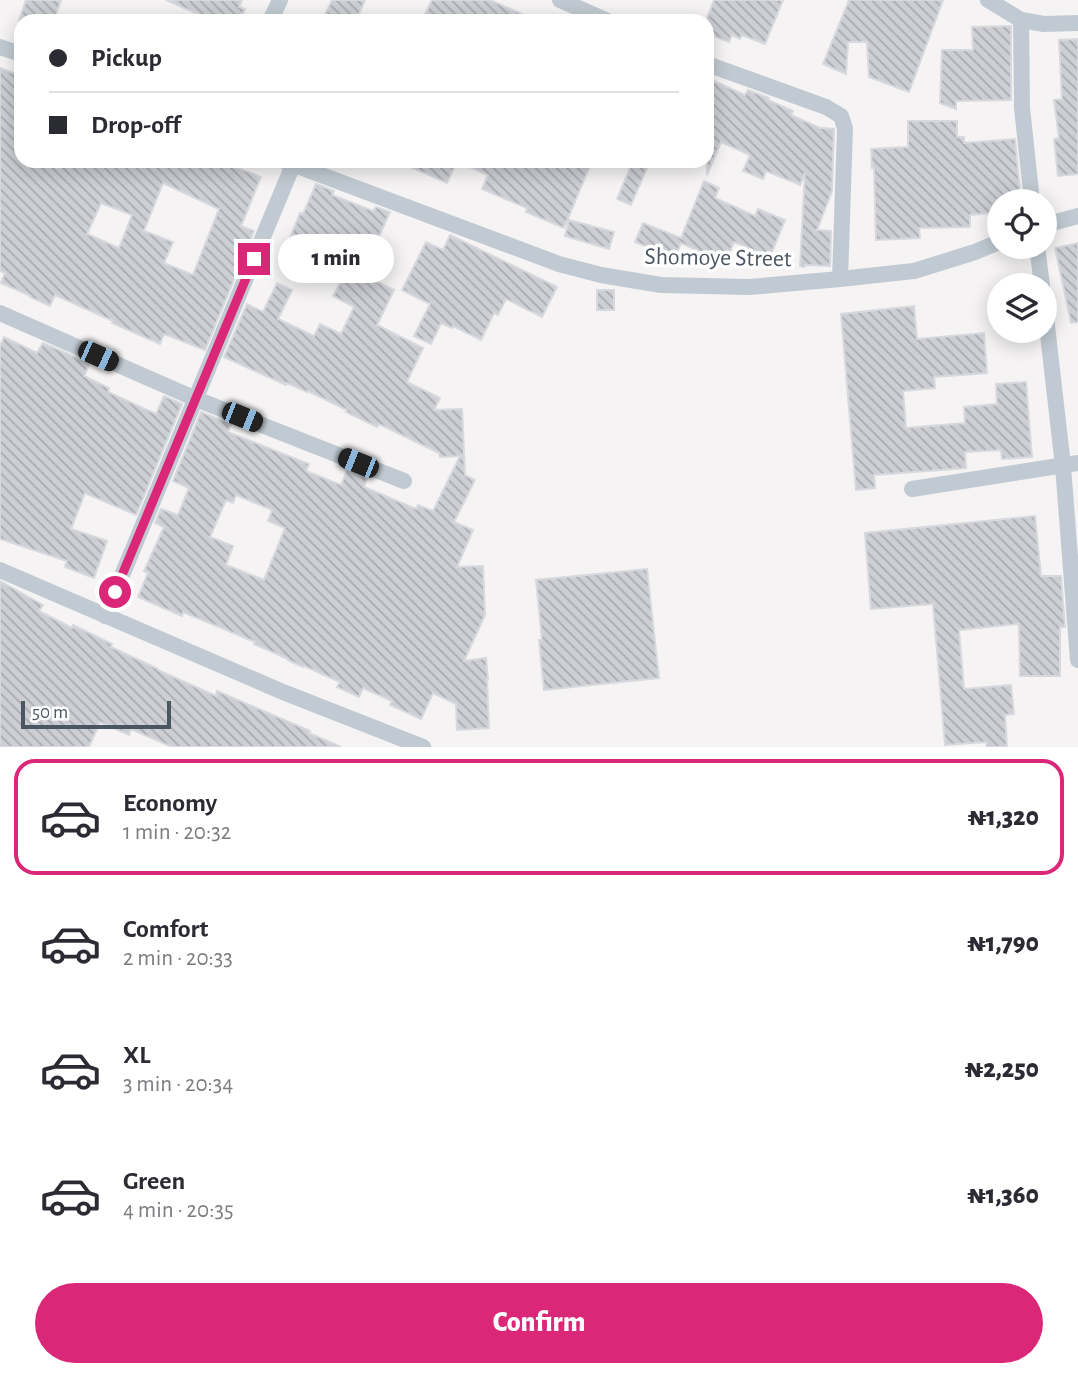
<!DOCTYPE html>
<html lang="en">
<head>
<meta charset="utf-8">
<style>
  :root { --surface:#fff; --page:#f2f2f3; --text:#2b2b33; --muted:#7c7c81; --line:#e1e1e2; --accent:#db2777 }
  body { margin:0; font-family:"Alegreya Sans",sans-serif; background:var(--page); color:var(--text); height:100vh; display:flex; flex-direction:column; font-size:26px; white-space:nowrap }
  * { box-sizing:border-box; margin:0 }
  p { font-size:23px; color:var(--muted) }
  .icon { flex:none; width:38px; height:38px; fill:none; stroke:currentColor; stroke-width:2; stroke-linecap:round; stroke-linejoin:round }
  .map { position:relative; height:747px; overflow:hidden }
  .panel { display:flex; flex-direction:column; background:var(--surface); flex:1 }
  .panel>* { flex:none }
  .hud { position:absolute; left:14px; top:14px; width:700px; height:154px; border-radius:21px; box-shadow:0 4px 18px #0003; display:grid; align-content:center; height:154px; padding:0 35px; background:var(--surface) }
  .buttons { position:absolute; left:987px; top:189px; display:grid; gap:14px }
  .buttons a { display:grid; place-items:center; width:70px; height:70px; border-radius:50%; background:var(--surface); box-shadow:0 4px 18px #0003; font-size:35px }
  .scale { position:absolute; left:21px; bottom:18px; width:150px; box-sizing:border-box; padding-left:7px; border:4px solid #4a5661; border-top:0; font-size:19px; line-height:24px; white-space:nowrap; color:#4a5661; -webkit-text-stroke:5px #fff; paint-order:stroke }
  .end { position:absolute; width:32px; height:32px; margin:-16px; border:9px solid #db2777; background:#fff; box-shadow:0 0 0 4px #fff }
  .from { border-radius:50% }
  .bubble { position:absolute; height:49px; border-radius:24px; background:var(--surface); box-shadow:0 4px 18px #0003; font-size:23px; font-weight:800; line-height:49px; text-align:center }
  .car { position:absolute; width:21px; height:42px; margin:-21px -10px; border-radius:9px; box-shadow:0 0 5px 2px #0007; background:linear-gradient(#222 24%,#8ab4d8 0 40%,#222 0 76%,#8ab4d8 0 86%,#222 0) }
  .hud b { display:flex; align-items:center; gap:24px; height:66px; font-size:26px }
  .hud b+b { border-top:2px solid var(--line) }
  .hud i { width:18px; height:18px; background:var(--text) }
  ul { padding:12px 0 0; list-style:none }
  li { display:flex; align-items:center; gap:21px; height:116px; margin:0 14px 10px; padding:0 21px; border:4px solid transparent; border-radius:21px }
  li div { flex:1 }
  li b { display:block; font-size:26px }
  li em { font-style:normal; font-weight:800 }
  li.selected { border-color:var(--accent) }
  li>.icon { width:63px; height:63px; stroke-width:1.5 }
  .action { display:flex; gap:14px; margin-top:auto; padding:14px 35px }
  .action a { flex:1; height:80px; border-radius:42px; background:var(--accent); color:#fff; font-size:28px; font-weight:800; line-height:80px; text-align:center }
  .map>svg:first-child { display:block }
  .building { fill:url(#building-back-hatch); stroke:#d7d9de; stroke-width:2; fill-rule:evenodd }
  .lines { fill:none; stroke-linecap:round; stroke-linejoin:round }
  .street { stroke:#c1cad2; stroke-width:16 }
  .route { stroke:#db2777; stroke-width:9 }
  .labels { text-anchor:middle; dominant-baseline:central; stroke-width:7; stroke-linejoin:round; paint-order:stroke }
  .street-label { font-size:24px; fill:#4a5661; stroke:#fff }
</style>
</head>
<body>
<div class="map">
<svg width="1078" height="747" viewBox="0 0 1078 747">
  <defs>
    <pattern id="building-back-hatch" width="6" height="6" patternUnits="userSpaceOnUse" patternTransform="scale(1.75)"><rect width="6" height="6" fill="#cdcfd5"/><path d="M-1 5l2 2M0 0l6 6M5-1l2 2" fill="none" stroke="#a8abb0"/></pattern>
  </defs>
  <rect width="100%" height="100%" fill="#f5f3f3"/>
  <path class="building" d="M 26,0 L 61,0 L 54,21 L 19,21 Z
    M 166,0 L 242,0 L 239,7 L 245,9 L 239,21 L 214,21 Z
    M 332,0 L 365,0 L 356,21 L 322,21 Z
    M 432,0 L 490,0 L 538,21 L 422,21 Z
    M 714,0 L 783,0 L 765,44 L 742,35 L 740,39 L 732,35 L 729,42 L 713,36 L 714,34 L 707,30 L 707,18 Z
    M 849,0 L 943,0 L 909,92 L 869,77 L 867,42 L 848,42 L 846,74 L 823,64 Z
    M 1011,26 L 1011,100 L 956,101 L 956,109 L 940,103 L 942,50 L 973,50 L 972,27 Z
    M 1078,39 L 1078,174 L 1058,176 L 1054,139 L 1059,138 L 1054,100 L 1062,99 L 1059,40 Z
    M 0,68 L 21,76 L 21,161 L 37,161 L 60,169 L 63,161 L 220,161 L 261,177 L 241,226 L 254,231 L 205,350 L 164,334 L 160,344 L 112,323 L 113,321 L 55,295 L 50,306 L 30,297 L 31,296 L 1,283 L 5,273 L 0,271 ZM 163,183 L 219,209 L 193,275 L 164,263 L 173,242 L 144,231 ZM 101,203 L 132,215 L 119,248 L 87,234 Z
    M 707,78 L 745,95 L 748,90 L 769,98 L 768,100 L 793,111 L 791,115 L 820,128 L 834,129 L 832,191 L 817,230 L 831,231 L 830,266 L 805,265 L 804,267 L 800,266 L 805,173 L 800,185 L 766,171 L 763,179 L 743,171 L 750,155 L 721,142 L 707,175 Z
    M 908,121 L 957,121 L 957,137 L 964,137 L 964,143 L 1015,139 L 1021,201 L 999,201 L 999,212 L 970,215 L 970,227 L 919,228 L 920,238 L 876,240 L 874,168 L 872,168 L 871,149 L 908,147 Z
    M 397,161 L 592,161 L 564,228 L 526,212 L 527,208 L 482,189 L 488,175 L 457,161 L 447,183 Z
    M 633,161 L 650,161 L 631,205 L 617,199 Z
    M 704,181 L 719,188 L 715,198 L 755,216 L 758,209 L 785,220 L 770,257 L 734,242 L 725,263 L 681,243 L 675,258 L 635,242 L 643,223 L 681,238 Z
    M 316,184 L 334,191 L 332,195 L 373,211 L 376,207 L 390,212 L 362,274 L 394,290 L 377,325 L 423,348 L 407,382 L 440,398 L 434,410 L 462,409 L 465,475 L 475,480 L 454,522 L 473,530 L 457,567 L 483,566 L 485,615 L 464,661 L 486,658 L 488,679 L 487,679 L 489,728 L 457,730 L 456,704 L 433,693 L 421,719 L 390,705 L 392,701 L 363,688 L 359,697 L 337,687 L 340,682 L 304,666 L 303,667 L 288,660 L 288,659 L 254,644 L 255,642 L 183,612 L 182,616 L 138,597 L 148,573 L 144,571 L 164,527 L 155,523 L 161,509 L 178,515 L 189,488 L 173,481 L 201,412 L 231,424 L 228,432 L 309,464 L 306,471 L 341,485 L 347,470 L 367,478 L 364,487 L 416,509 L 418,505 L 433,511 L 460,456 L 440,457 L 439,453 L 379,424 L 377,427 L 346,412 L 347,410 L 308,391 L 307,392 L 287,383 L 286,385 L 224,357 L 247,304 L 263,312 L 277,283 L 292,290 L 278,319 L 314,336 L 320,324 L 341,334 L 354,307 L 333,296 L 346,272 L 302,254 L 298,263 L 283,256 L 300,213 L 303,214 ZM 236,495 L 272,510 L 268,521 L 285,528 L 264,580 L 226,565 L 233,546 L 210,537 L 226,500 L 233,503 Z
    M 569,220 L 614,232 L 609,249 L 565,236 Z
    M 450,235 L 557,287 L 542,317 L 506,299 L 498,315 L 494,313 L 481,340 L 453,326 L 452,328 L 441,323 L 431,344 L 414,336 L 430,304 L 402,290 L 426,242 L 443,250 Z
    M 1078,243 L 1078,322 L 1071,323 L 1055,248 Z
    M 597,290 L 614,290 L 614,310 L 597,310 Z
    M 914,306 L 917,339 L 984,333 L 987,373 L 934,377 L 935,388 L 903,391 L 906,428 L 965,423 L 964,407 L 997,404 L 996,384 L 1026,382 L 1032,457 L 1002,459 L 1001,450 L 965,452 L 966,468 L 874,475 L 875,488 L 856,490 L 841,314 Z
    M 4,337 L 37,353 L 43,343 L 73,356 L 89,365 L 84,376 L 109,388 L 108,392 L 156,414 L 164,396 L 182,404 L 136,515 L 85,493 L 71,529 L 107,541 L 94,578 L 65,567 L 67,561 L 0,539 L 0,346 Z
    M 1035,516 L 1041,576 L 1061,576 L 1065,627 L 1060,627 L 1060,676 L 1020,676 L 1019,624 L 959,630 L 964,689 L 1011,685 L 1014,714 L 1005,715 L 1007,747 L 987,747 L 986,742 L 945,745 L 933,604 L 871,609 L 865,533 Z
    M 647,569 L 659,678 L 544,690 L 539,640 L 542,640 L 536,580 Z
    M 0,581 L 43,605 L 39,611 L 72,628 L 73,625 L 112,644 L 111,647 L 158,669 L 158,670 L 216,696 L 217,691 L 310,731 L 309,733 L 341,747 L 172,747 L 131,729 L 129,735 L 100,722 L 89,747 L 0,747 Z"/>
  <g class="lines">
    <path class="street" d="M 560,0 L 608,21
      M 988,0 L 1021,20 L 1044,24 L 1078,23
      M 1021,20 L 1022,108 L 1032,201
      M 270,21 L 280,0
      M 0,47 L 21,54
      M 707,64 L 826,107 L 841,116 L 845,128 L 840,279
      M 284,161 L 559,264 L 601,275 L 661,285 L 749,287 L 840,279 L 914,271 L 975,252 L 999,242
      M 1045,225 L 1078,216
      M 1037,247 L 1042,285
      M 1045,308 L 1063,466 L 1078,660
      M 0,313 L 196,399 L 404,481
      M 912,489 L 1078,463
      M 0,570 L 283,692 L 423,747
      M 105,616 L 293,165"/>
  </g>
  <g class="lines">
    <path class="route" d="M 115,592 L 254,259"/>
  </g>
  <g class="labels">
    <g class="street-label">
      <text transform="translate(718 258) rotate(1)">Shomoye Street</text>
    </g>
  </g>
</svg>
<div class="buttons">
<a><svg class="icon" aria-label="locate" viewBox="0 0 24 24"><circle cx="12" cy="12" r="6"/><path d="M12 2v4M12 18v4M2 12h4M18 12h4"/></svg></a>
<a><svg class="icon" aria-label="layers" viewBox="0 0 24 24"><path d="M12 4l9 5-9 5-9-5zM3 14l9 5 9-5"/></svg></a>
</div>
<div class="scale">50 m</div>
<i class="end from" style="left:115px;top:592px"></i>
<i class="end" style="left:254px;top:259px"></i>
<div class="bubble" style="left:278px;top:234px;width:116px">1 min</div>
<i class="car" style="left:98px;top:356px;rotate:114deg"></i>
<i class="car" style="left:242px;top:417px;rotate:112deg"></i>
<i class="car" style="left:358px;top:463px;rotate:292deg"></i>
<div class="hud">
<b><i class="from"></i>Pickup</b>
<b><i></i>Drop-off</b>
</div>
</div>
<section class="panel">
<ul>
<li class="selected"><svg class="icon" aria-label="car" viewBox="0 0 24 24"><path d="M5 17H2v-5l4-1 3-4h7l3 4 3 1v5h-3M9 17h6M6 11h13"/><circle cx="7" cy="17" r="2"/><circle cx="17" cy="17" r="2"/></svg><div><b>Economy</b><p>1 min · 20:32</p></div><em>₦1,320</em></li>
<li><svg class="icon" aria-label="car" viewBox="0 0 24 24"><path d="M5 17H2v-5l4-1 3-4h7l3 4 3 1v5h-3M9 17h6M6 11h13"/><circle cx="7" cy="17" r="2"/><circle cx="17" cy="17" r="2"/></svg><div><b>Comfort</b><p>2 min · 20:33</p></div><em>₦1,790</em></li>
<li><svg class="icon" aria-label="car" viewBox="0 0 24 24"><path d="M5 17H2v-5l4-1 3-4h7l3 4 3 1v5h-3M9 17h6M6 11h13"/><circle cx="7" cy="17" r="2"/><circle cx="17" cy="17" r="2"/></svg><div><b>XL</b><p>3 min · 20:34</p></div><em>₦2,250</em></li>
<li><svg class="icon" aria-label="car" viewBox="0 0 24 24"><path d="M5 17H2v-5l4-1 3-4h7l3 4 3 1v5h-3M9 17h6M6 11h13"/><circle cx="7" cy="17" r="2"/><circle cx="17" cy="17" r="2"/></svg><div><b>Green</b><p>4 min · 20:35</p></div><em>₦1,360</em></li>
</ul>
<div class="action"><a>Confirm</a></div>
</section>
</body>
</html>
